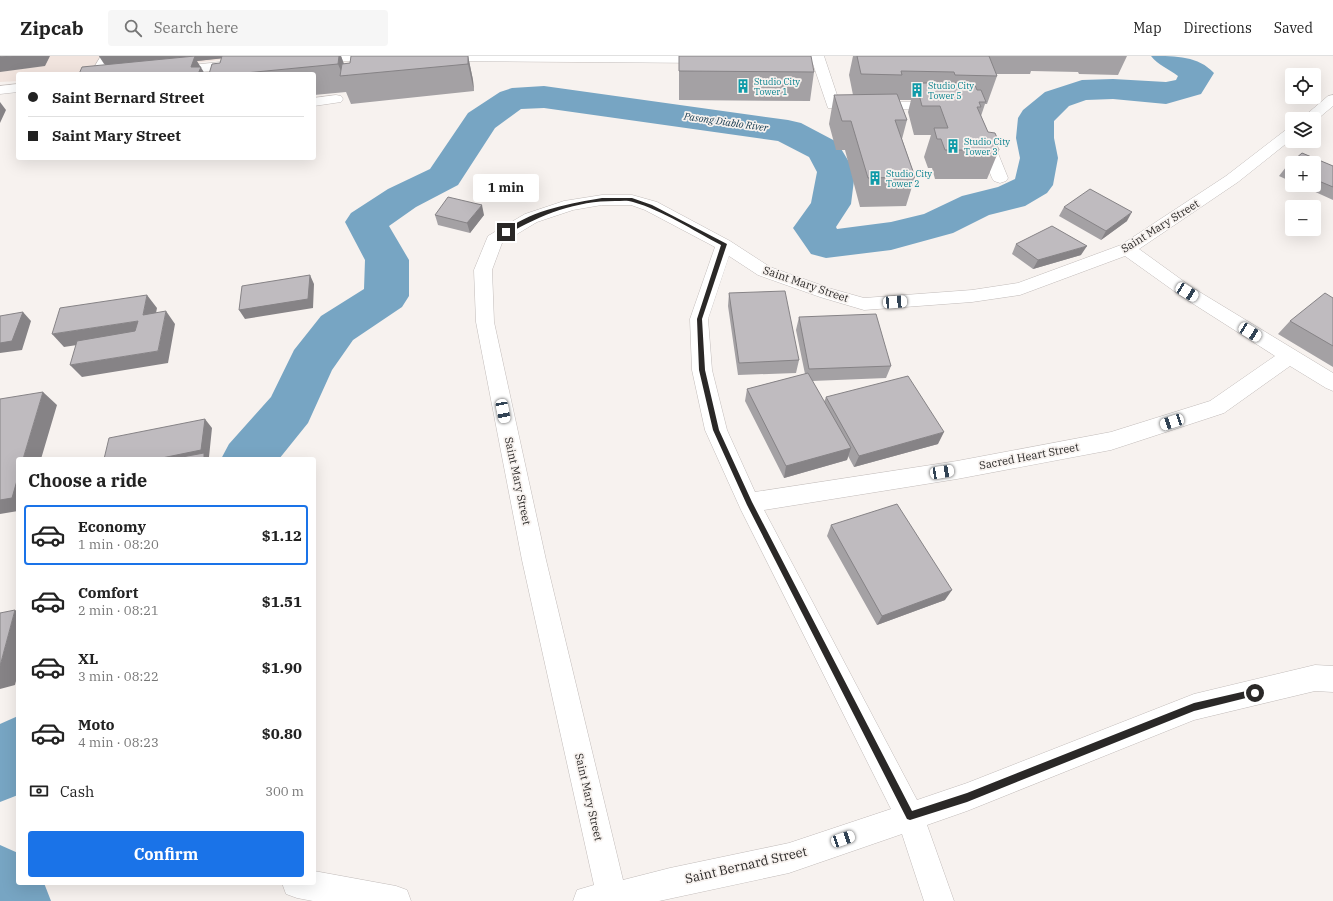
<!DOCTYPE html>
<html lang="en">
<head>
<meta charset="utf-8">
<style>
  :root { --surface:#fff; --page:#f6f6f6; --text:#222; --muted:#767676; --line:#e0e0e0; --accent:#1a73e8 }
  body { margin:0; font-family:"IBM Plex Serif",serif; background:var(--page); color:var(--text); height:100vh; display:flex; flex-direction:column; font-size:15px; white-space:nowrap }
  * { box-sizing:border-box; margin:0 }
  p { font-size:13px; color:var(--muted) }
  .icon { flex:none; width:22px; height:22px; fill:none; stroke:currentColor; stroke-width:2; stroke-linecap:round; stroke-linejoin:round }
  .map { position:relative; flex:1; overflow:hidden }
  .sheet { position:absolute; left:16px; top:401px; width:300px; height:428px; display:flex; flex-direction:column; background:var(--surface); border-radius:4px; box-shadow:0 4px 16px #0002 }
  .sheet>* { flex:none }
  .top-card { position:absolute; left:16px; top:16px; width:300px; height:88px; border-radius:4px; box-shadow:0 4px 16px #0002; display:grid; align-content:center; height:88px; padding:0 12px; background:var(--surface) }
  .tools { position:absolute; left:1285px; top:12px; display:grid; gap:8px }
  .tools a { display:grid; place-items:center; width:36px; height:36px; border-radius:4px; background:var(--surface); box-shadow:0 4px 16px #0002; font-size:20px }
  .end { position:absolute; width:18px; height:18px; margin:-9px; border:5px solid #2a2827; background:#fff; box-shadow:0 0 0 2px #fff }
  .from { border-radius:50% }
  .bubble { position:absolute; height:28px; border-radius:4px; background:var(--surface); box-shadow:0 4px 16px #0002; font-size:13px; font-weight:700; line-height:28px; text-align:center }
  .car { position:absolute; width:12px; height:24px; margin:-12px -6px; border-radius:5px; box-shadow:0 0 3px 1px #0007; background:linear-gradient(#fff 24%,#345 0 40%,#fff 0 76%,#345 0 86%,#fff 0) }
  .top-card b { display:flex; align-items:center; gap:14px; height:38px; font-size:15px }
  .top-card b+b { border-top:1px solid var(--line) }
  .top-card i { width:10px; height:10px; background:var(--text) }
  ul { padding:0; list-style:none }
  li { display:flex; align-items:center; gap:12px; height:60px; margin:0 8px 6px; padding:0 4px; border:2px solid transparent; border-radius:4px }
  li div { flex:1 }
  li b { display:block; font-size:15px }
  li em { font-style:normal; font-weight:700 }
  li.on { border-color:var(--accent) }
  li>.icon { width:36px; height:36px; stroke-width:1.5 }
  h2 { padding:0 12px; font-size:18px; line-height:48px }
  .pay { display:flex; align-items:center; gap:10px; height:44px; padding:0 12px; font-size:15px }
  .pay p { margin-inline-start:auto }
  .button { display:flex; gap:8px; margin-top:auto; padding:8px 12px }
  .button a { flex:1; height:46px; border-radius:4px; background:var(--accent); color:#fff; font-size:16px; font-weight:700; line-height:46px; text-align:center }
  header { display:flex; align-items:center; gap:24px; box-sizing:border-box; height:56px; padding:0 20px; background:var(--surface); border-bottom:1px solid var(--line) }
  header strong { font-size:19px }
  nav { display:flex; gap:22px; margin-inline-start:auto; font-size:14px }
  .search { width:280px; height:36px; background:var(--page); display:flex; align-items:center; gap:10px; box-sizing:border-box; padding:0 14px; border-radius:4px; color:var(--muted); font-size:15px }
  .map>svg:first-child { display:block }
  .built { fill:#f1e4de }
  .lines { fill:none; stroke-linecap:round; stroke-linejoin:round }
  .river { fill:#77a5c3; fill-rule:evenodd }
  .minor-casing { stroke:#c2bcba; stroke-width:1 }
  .minor { fill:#fff; fill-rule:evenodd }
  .wall { fill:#a4a1a4 }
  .shaded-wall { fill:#868386 }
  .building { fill:#bfbbbf; stroke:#868386 }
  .route { fill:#2a2827 }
  .labels { text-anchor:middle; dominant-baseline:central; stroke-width:3.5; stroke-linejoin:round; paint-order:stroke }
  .far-culture-label { font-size:9px; fill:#0d838f; stroke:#f7f2ef; text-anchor:start }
  .far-water-label { font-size:10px; font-style:italic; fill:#0f354b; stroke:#f7f2ef }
  .street-label { font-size:11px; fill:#2a2827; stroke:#f7f2ef }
  .near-street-label { font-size:13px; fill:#2a2827; stroke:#f7f2ef }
</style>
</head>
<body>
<header>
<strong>Zipcab</strong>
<div class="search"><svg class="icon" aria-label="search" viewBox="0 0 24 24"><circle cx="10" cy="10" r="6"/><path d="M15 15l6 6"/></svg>Search here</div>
<nav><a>Map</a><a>Directions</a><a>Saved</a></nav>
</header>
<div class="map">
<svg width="1333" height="845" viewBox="0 0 1333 845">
  <rect width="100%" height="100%" fill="#f7f2ef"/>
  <path class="built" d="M 0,0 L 253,0 L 99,18 L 18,18 L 18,25 L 0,26 Z"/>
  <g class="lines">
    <path class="river" d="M 1151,0 C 1177,0 1198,0 1214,17 L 1201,38 L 1166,48 L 1113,43 L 1086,44 L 1069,50 L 1054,65 L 1054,82 L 1058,102 L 1053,129 L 1047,137 L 1025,150 L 989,159 L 953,177 L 891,194 L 826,202 L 811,198 L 793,172 L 811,147 L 817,116 L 809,101 L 778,85 L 544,52 L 521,53 L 495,72 L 458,129 L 416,151 L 389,170 L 409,204 L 409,240 L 402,251 L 353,284 L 332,314 L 308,367 L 279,403 L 221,403 L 229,388 L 271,341 L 294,294 L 321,260 L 364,233 L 365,204 L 345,166 L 351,157 L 388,133 L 430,113 L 468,57 L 500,36 L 512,32 L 544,30 L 788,64 L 801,67 L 837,86 L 855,116 L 851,148 L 836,171 L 837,173 L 891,166 L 924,158 L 962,140 L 998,131 L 1015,123 L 1020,102 L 1016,82 L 1018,62 L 1023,54 L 1045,36 L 1082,24 L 1113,23 L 1166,26 L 1176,24 L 1178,20 C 1169,13 1158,9 1151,0 Z
      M 18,660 L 18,739 L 0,746 L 0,668 Z
      M 0,789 L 18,797 L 18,827 L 44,827 L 51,845 L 0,845 Z"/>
    <defs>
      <path id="minor" d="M 101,0 L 115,0 L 104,18 L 90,18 Z
        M 305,0 L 387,0 L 388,1 L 386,4 L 381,5 L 311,5 L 306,4 Z
        M 433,0 L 713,0 L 716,3 L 714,6 L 709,7 L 439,5 L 434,4 Z
        M 779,0 L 824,0 L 839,45 L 940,46 L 945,47 L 947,50 L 945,53 L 940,54 L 828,52 L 813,8 L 783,7 L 778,6 L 776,3 Z
        M 241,4 L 246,5 L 248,8 L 246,11 L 183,18 L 135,18 L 137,15 L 142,14 Z
        M 18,28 L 18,36 L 0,38 L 0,30 Z
        M 336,39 L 341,40 L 343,43 L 341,46 L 314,50 L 314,42 Z
        M 1333,39 L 1333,50 L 1314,66 L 1314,63 L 1301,63 L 1328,40 Z
        M 1292,71 L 1292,83 L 1238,126 L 1139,193 L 1193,232 L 1333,317 L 1333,335 L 1326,332 L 1290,310 L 1224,357 L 1111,394 L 957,423 L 764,454 L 917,744 L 967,727 L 1194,638 L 1315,609 L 1333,610 L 1333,636 L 1315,635 L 1194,664 L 967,755 L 927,769 L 954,845 L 924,845 L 902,778 L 789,817 L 659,845 L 573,845 L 577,834 L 594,829 L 522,504 L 476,266 L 474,214 L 488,180 L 525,158 L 564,145 L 602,139 L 632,139 L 657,146 L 730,185 L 770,211 L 832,233 L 864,242 L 972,234 L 1018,227 L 1121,189 L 1226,120 L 1287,73 ZM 602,149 L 631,149 L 645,154 L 715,191 L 690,263 L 692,314 L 705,374 L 741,454 L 891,753 L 789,787 L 670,812 L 623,824 L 546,504 L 494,266 L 492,214 L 502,187 L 537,166 L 573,154 ZM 729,200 L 758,219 L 820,241 L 864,254 L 972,246 L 1020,239 L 1125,200 L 1181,240 L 1275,300 L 1210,345 L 1111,376 L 957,405 L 755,436 L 727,374 L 712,314 L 708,263 Z
        M 983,75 L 988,77 L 991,80 L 1008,122 L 1006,125 L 1000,127 L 994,125 L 992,122 L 975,80 L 978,77 Z
        M 314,815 L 396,830 L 407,834 L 411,845 L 313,845 L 297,842 L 286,838 L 282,827 L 314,827 Z"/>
    </defs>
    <use href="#minor" class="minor-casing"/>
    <use href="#minor" class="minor"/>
  </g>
  <path class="wall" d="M 99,0 L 341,0 L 344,8 L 468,0 L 473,24 L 474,35 L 351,48 L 346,36 L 314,39 L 314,18 L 209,18 L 220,7 L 222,2 L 197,5 L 104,8 Z
    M 679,0 L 814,16 L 810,45 L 679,44 Z
    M 853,0 L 1127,0 L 1118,19 L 1079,18 L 1078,16 L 1031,15 L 1030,18 L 996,18 L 997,20 L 987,48 L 985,48 L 981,60 L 988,76 L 998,84 L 996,88 L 999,94 L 987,123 L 935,123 L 932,112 L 928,112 L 924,101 L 931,79 L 914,79 L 908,56 L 911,44 L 899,44 L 907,64 L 902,83 L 915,121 L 906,150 L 860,151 L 845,94 L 836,94 L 829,68 L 834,39 L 853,39 L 849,19 Z
    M 1302,97 L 1333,110 L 1333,144 L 1300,129 L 1314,129 L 1314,107 L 1292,107 L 1292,126 L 1279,120 L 1286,111 Z
    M 1064,151 L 1127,165 L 1101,184 L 1059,160 Z
    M 435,159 L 484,159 L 470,177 L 438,169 Z
    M 1016,188 L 1081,199 L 1033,213 L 1012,198 Z
    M 729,237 L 799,304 L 796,317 L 738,319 L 728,250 Z
    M 1333,242 L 1333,311 L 1278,278 L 1290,265 Z
    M 799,261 L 891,310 L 886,322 L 812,325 L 824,346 L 826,341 L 938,388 L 854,411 L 848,400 L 847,404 L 784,422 L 745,345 L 747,333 L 805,318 L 796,274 Z
    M 831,469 L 945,544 L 877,569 L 827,480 Z"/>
  <path class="shaded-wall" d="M 13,0 L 50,0 L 45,10 L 0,16 L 0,1 Z
    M 99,0 L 235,0 L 235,1 L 197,5 L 205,18 L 108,13 Z
    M 339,0 L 341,0 L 348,20 L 343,20 L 338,8 Z
    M 468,0 L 473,24 L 474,35 L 468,8 Z
    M 0,46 L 6,54 L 0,67 Z
    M 482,149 L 484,159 L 470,177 L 467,167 Z
    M 1132,156 L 1127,165 L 1101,184 L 1106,175 Z
    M 1087,190 L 1081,199 L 1033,213 L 1038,204 Z
    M 310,219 L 314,228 L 313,252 L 245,263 L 239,254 Z
    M 147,239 L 157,252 L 153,272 L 143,259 Z
    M 166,255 L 175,268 L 168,307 L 82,321 L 70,309 L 158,295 Z
    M 23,256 L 31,265 L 22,294 L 0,297 L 0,287 Z
    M 138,265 L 148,278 L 64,291 L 52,278 Z
    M 43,336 L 57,349 L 41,403 L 23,403 Z
    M 205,363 L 212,372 L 209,401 L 210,403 L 157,403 Z
    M 944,376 L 938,388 L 854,411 L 859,400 Z
    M 851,392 L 847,404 L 784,422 L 786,410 Z
    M 18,421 L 18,455 L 0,458 L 0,444 Z
    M 952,534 L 945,544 L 877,569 L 882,560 Z
    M 15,554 L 18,556 L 18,617 L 15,629 L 0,633 L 0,610 Z"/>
  <path class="building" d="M 0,0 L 13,0 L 0,1 Z
    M 195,0 L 191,11 L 201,11 L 198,18 L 79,18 L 82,11 Z
    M 222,0 L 339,0 L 338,8 L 235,18 L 209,18 L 212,8 L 220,7 Z
    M 351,0 L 468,0 L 468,8 L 340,20 L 342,8 L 350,7 Z
    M 679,0 L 811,0 L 814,16 L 679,15 Z
    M 857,0 L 989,0 L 997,20 L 955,19 L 954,16 L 901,15 L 902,19 L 861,18 Z
    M 916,27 L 974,27 L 977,34 L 981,34 L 986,46 L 979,46 L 981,51 L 977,51 L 988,76 L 995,77 L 998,84 L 994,84 L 999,94 L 945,94 L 941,83 L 937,83 L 934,72 L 948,72 L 940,50 L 922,50 Z
    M 897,38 L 907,64 L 895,64 L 915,121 L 868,122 L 851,65 L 842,65 L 834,39 Z
    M 1302,97 L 1333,110 L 1333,131 L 1314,123 L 1314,107 L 1292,107 L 1292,113 L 1286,111 Z
    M 1090,133 L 1132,156 L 1106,175 L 1064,151 Z
    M 448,141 L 482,149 L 467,167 L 435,159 Z
    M 1052,170 L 1087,190 L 1038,204 L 1016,188 Z
    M 310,219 L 308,243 L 239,254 L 242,230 Z
    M 785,235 L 799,304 L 739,307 L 729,237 Z
    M 1325,237 L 1333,242 L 1333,290 L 1290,265 Z
    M 147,239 L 143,259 L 166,255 L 158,295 L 70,309 L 77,285 L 135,275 L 138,265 L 52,278 L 60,252 Z
    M 23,256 L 12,285 L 0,287 L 0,260 Z
    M 876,258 L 891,310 L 809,313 L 799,261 Z
    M 808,317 L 851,392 L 786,410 L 747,333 Z
    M 908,320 L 944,376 L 859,400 L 826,341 Z
    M 43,336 L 23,403 L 18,403 L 18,421 L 12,442 L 0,444 L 0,343 Z
    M 205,363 L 201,394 L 157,403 L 104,403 L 109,382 Z
    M 204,397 L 204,403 L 171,403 Z
    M 897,448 L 952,534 L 882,560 L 831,469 Z
    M 15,554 L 0,610 L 0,557 Z"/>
  <path class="route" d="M 602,142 L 632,142 L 652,149 L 727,188 L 702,263 L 705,314 L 719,374 L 752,446 L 912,755 L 967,737 L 1194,647 L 1255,633 L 1258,634 L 1258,639 L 1194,655 L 967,746 L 910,764 L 907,763 L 747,449 L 713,374 L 699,314 L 697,263 L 721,189 C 694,175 662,154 633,146 C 628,144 621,145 615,145 C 576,145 542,158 508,178 L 504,176 C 528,155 571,147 602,142 Z"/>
  <defs>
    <symbol id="building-bare" viewBox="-9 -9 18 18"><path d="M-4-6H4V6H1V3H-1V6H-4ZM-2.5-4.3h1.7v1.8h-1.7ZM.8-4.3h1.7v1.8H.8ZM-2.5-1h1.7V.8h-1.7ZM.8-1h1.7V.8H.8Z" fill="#0f9aa8" stroke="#f7f2ef" stroke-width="2.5" paint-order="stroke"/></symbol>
  </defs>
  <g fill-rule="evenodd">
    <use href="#building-bare" x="733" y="20" width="20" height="20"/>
    <use href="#building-bare" x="907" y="24" width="20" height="20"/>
    <use href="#building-bare" x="943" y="80" width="20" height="20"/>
    <use href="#building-bare" x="865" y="112" width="20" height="20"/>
  </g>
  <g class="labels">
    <g class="far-culture-label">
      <text x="754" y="25">Studio City<tspan x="754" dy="10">Tower 1</tspan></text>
      <text x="928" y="29">Studio City<tspan x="928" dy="10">Tower 5</tspan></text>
      <text x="964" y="85">Studio City<tspan x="964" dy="10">Tower 3</tspan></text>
      <text x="886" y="117">Studio City<tspan x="886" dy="10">Tower 2</tspan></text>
    </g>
    <g class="far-water-label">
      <text transform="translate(726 66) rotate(8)">Pasong Diablo River</text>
    </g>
    <g class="street-label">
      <text transform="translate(1160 170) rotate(-32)">Saint Mary Street</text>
      <text transform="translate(806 228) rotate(19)">Saint Mary Street</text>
      <text transform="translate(1029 400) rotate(-11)">Sacred Heart Street</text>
      <text transform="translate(518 425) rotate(78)">Saint Mary Street</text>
      <text transform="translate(589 741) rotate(77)">Saint Mary Street</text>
    </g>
    <g class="near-street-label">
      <text transform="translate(746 809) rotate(-13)">Saint Bernard Street</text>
    </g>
  </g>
</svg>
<div class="tools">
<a><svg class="icon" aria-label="locate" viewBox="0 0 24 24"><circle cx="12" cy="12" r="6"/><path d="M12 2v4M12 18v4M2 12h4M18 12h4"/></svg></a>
<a><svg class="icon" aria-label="layers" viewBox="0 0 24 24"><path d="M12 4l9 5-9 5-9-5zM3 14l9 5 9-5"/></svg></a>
<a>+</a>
<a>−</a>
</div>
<i class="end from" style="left:1255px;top:637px"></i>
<i class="end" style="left:506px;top:176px"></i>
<div class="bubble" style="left:473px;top:118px;width:66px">1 min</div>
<i class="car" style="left:1187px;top:236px;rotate:122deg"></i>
<i class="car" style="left:895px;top:246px;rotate:86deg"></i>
<i class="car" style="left:1250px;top:276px;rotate:122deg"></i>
<i class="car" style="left:503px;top:355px;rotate:169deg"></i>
<i class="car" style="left:1172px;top:366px;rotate:252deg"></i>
<i class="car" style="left:942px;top:416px;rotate:81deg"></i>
<i class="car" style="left:843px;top:783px;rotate:71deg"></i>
<div class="top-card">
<b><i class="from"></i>Saint Bernard Street</b>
<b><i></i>Saint Mary Street</b>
</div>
<section class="sheet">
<h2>Choose a ride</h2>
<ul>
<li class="on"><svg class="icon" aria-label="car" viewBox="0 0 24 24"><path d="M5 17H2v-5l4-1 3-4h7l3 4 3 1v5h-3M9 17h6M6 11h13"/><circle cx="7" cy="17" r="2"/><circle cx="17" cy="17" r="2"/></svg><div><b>Economy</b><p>1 min · 08:20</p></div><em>$1.12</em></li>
<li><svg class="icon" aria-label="car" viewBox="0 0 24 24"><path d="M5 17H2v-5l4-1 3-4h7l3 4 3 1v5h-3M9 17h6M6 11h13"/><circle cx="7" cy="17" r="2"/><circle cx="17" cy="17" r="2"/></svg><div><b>Comfort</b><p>2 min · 08:21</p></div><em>$1.51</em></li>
<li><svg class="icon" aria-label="car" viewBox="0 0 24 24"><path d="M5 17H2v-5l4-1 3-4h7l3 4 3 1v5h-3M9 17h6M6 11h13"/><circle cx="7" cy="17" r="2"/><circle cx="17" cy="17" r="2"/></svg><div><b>XL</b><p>3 min · 08:22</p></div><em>$1.90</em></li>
<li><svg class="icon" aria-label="car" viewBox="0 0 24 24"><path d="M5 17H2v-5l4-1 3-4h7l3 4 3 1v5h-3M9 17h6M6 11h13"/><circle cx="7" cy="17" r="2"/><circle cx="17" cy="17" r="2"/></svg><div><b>Moto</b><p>4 min · 08:23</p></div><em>$0.80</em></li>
</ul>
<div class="pay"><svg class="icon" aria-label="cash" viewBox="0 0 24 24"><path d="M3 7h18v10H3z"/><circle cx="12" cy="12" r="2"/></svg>Cash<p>300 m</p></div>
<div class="button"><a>Confirm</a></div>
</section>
</div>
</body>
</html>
